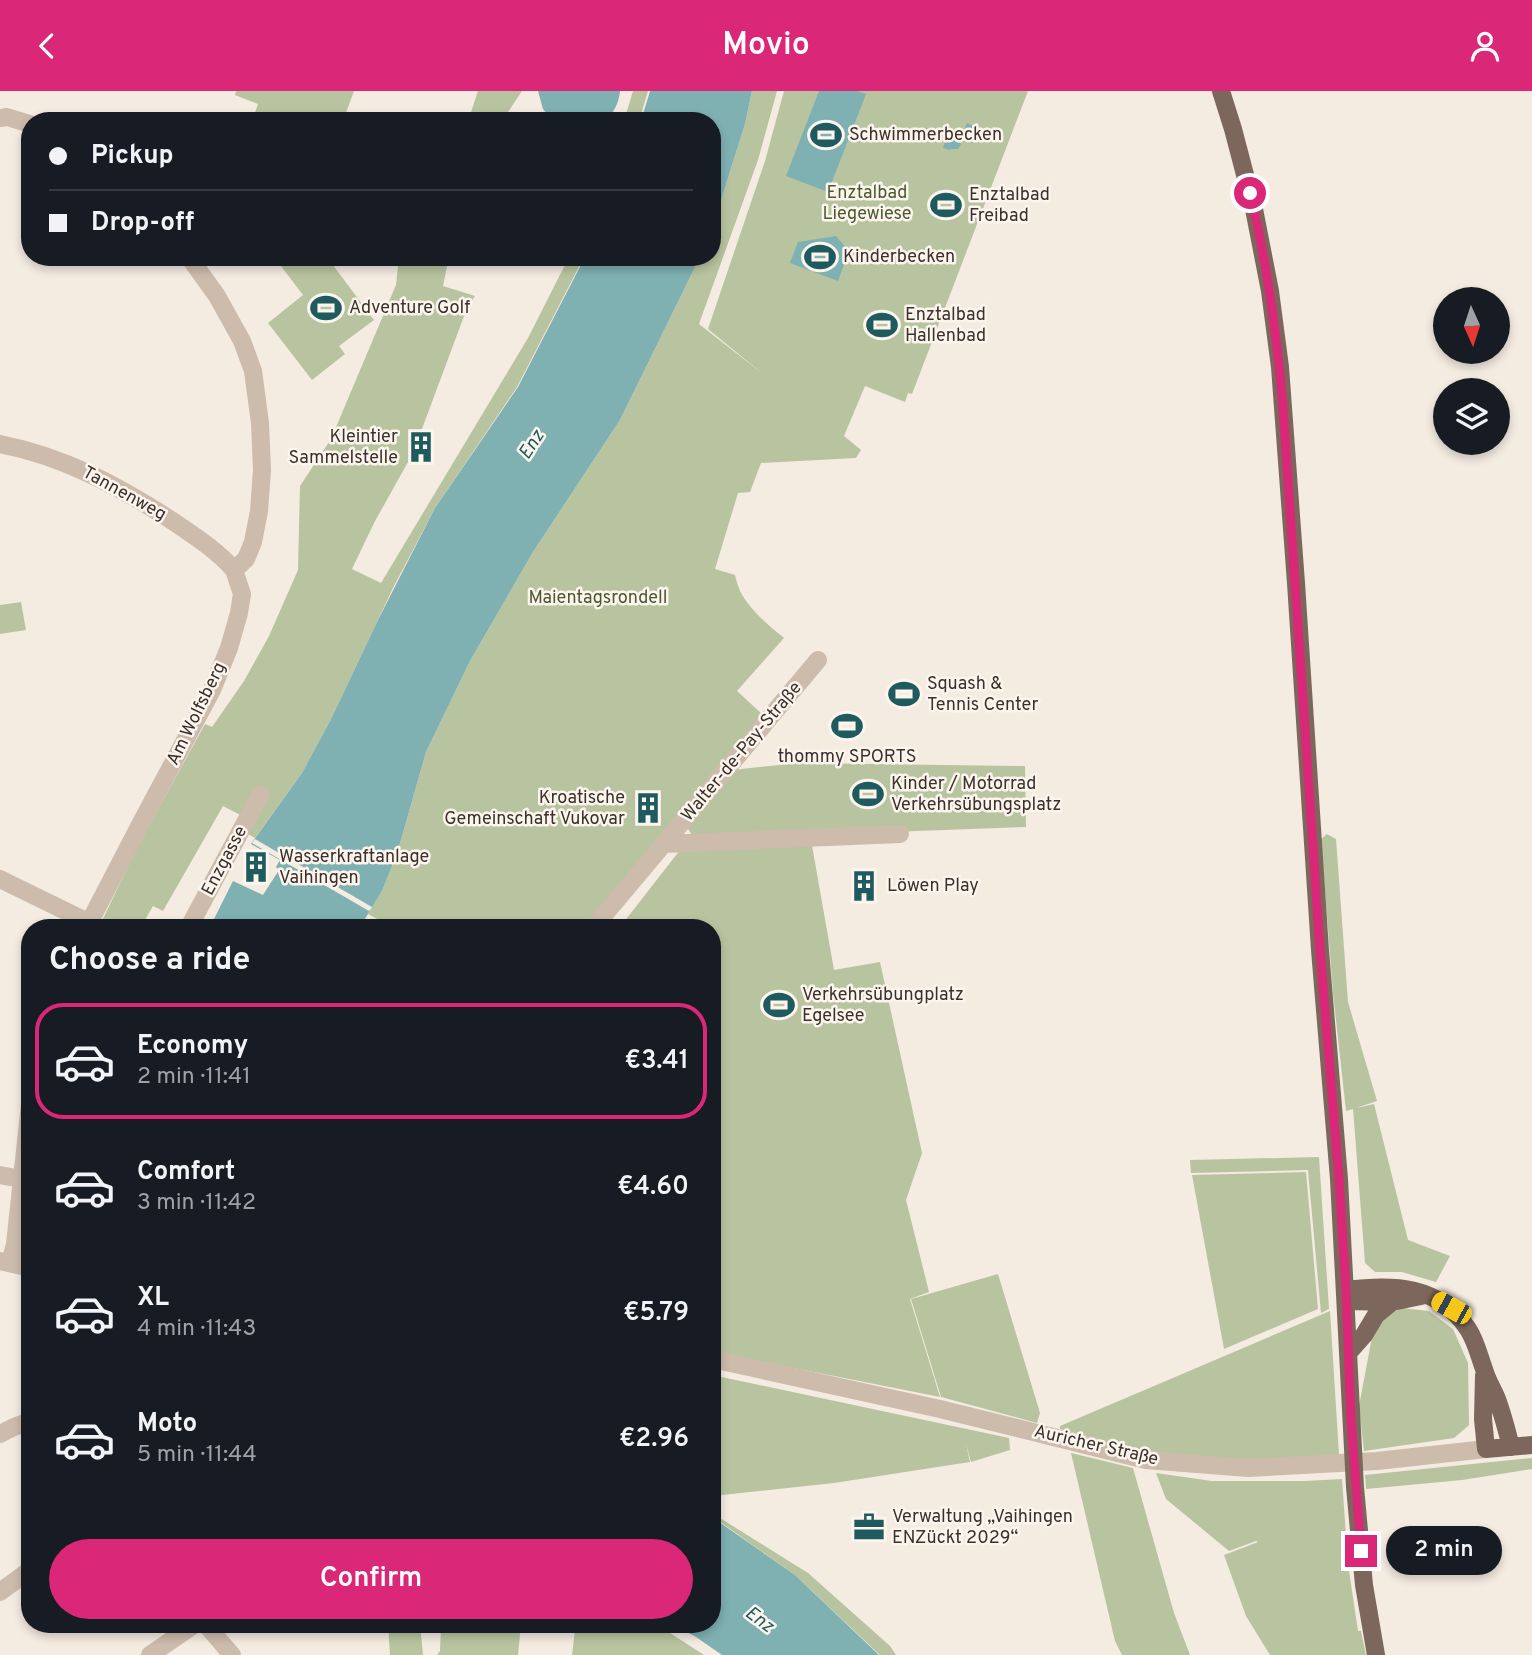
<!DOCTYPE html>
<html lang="en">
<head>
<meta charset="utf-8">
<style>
  :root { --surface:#171b24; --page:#242831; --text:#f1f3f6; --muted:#9ea1a6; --line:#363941; --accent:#db2777 }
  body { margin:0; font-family:Overpass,sans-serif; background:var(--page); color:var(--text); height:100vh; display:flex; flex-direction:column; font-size:26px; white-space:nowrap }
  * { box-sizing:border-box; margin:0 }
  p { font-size:23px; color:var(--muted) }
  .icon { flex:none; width:38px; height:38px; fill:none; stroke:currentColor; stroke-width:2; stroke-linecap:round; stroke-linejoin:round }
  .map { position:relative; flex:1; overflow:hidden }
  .drawer { position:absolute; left:21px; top:828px; width:700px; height:714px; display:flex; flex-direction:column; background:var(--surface); border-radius:28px; box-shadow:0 4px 10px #0003 }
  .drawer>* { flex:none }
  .banner { position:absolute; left:21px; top:21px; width:700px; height:154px; border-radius:28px; box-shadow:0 4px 10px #0003; display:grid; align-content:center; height:154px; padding:0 28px; background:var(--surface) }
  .needle { width:46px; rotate:177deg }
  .fabs { position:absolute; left:1433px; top:196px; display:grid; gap:14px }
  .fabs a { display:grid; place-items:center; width:77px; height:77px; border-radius:50%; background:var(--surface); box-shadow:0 4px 10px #0003; font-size:35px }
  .end { position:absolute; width:32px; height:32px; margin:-16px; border:9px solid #db2777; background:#fff; box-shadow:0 0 0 4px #fff }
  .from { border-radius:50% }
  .bubble { position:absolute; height:49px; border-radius:24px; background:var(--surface); box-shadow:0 4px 10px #0003; font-size:23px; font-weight:600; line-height:49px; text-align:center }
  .car { position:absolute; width:21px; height:42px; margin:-21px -10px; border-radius:9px; box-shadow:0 0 5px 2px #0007; background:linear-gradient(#f5c518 24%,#345 0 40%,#f5c518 0 76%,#345 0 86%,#f5c518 0) }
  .banner b { display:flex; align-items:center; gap:24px; height:66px; font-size:26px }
  .banner b+b { border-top:2px solid var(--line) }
  .banner i { width:18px; height:18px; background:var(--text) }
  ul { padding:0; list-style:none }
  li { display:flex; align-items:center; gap:21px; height:116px; margin:0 14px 10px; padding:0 14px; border:4px solid transparent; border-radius:28px }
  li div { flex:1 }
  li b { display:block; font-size:26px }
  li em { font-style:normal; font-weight:600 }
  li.current { border-color:var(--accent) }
  li>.icon { width:63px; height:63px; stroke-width:1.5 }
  h2 { padding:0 28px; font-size:32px; line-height:84px }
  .primary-button { display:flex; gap:14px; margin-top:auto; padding:14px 28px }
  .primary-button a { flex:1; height:80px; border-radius:42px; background:var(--accent); color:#fff; font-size:28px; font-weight:600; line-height:80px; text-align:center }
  header { display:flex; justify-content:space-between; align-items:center; height:91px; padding:0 28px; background:var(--accent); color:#fff; font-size:32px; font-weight:600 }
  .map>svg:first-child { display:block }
  .green { fill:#b8c4a0 }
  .water { fill:#7fb0b2 }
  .pier { fill:#f4ebe1 }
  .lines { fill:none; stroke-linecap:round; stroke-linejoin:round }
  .minor { stroke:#cdbbac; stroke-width:18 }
  .major { stroke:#7d675c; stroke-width:18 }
  .route { stroke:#db2777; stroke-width:9 }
  .labels { text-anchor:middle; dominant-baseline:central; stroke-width:5; stroke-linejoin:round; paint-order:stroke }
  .poi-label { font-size:18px; fill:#3b302b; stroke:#fbf5ee; text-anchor:start }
  .park-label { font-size:18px; fill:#4a5a2e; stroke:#fbf5ee }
  .street-label { font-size:18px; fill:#3b302b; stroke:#fbf5ee }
  .water-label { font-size:19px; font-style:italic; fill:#1f5a5e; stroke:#fbf5ee }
</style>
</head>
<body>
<header><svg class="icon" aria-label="back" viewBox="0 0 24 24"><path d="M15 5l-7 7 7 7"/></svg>Movio<svg class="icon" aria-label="person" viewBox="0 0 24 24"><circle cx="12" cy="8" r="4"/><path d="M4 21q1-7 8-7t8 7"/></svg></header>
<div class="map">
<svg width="1532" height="1564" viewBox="0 0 1532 1564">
  <rect width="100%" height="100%" fill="#f4ebe1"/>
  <path class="green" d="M 236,0 L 354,0 L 343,30 L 252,30 L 258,13 L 235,4 Z
    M 478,0 L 522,0 L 502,30 L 468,30 Z
    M 633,0 L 648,0 L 639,30 L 624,30 Z
    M 752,0 L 777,0 L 758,69 L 699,233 L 763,283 L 708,238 L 765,70 L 784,0 L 1028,0 L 912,303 L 908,302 L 905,311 L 865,295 L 844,345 L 861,359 L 856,367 L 761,372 L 750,401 L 738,402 L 715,478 L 735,484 C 736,489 738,495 740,500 C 750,519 768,534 784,547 L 737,600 L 762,623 L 586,836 L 375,836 L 379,829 L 368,823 L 382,800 L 397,763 L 426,661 L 470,570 L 533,461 L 620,329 L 700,166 L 712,166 L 712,138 L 745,33 Z
    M 274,166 L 327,166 L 374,229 L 339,255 L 345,263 L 312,289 L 268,232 L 303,204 Z
    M 399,166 L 449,166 L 443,195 L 475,205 L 467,217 L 413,362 L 374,432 L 352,478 L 381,492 L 528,247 L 569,166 L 584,166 L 517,296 L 435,417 L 393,497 L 331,628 L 302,682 L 255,747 L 248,743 L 254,731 L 223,715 L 163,820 L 153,815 L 141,836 L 99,836 L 138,755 L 205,633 L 212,636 L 244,590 L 269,545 L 298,479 L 300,395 L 331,348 L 396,194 Z
    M 21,511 L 26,539 L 0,543 L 0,514 Z
    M 798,672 L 1025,675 L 1026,736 L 701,748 C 693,745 690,743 687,735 L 732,679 Z
    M 1327,743 L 1336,748 L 1348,911 L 1377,1010 L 1356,1017 L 1374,1013 L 1408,1149 L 1450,1165 L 1436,1191 L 1402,1181 L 1375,1181 L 1365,1172 L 1353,1018 L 1346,1020 L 1333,902 L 1321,748 Z
    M 811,749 L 834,879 L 880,871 L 922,1062 L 906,1109 L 929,1201 L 910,1208 L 940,1306 L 712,1261 L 712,836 L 620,836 L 680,759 Z
    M 1319,1066 L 1329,1218 L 1321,1222 L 1308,1079 L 1191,1082 L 1190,1069 Z
    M 1306,1081 L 1318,1218 L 1224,1258 L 1192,1084 Z
    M 998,1183 L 1040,1322 L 1037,1332 L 941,1306 L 911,1208 Z
    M 1402,1217 L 1429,1220 L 1453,1238 L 1468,1272 L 1469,1334 L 1454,1347 L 1364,1360 L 1359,1315 L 1372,1246 L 1386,1224 Z
    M 1330,1220 L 1339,1364 L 1247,1370 L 1143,1360 L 1060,1338 L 1060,1335 Z
    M 712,1284 L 1009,1347 L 1010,1359 L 971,1371 L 966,1353 L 970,1371 L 834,1392 L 713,1405 Z
    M 1071,1362 L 1133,1377 L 1174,1522 L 1190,1564 L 1122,1564 L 1115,1550 Z
    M 1532,1367 L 1532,1378 L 1462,1389 L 1366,1398 L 1365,1384 Z
    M 1156,1382 L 1212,1390 L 1305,1390 L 1342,1388 L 1348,1473 L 1358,1540 L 1361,1540 L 1366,1564 L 1270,1564 L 1246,1525 L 1224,1464 L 1258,1451 L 1256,1450 L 1229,1460 L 1166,1408 Z
    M 712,1422 L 808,1482 L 890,1555 L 896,1564 L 880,1564 L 795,1484 L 712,1425 Z
    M 388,1533 L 420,1533 L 423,1564 L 390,1564 Z
    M 441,1533 L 521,1533 L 518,1564 L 437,1564 L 440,1560 Z
    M 566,1533 L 651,1533 L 667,1540 L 704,1564 L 572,1564 L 575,1539 L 566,1538 Z"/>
  <path class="water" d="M 538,0 L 620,0 C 619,12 614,21 605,30 L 553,30 L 543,18 Z
    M 650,0 L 752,0 L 745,33 L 712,138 L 712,30 L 641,30 Z
    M 819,0 L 857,0 L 866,3 L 828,101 L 786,85 Z
    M 967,32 L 978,38 L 972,52 L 968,52 L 966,45 L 960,46 L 958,49 L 961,53 L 958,58 L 951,58 L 950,59 L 943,57 L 947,45 L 954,47 L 956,42 L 963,42 Z
    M 836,145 L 849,160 L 838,190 L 790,172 L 798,151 Z
    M 585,166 L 700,166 L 620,329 L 533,461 L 470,570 L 426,661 L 397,763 L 382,800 L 360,836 L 210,836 L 233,790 L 263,804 L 279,779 L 276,776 L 280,769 L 251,753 L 302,682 L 331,628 L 377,531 L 435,417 L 518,296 Z
    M 712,1426 L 795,1484 L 879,1564 L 722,1564 L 696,1546 L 672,1533 L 712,1533 Z"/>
  <path class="pier" d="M 255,748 L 372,816 L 371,818 L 369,820 L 252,752 Z"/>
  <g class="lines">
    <path class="minor" d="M 0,27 L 7,26 L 30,33
      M 0,353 C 63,365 118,395 171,429 C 193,444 217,459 234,479
      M 664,753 L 900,743
      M 0,788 L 90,832
      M 87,836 L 142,730 L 212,599 L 229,557 L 239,522 L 242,503 L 234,479 L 246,468 L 253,451 L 259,420 L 262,379 L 260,332 L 253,280 L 242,250 L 217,205 L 189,166
      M 189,836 L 260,704
      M 594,836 L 818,569
      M 0,1084 L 22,1088
      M 0,1170 L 30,1177
      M 10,1172 L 15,1153 L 30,1013
      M 712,1268 L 940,1318 L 1146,1369 L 1248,1377 L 1377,1370 L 1486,1358
      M 0,1343 L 14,1336 L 30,1330
      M 0,1501 L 30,1479
      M 207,1533 L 208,1536 L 232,1564
      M 150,1564 L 195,1533"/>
    <path class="major" d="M 1221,0 L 1233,38 L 1254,118 L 1270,200 L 1280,276 L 1296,492 L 1320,859 L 1339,1088 L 1355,1396 L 1364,1494 L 1376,1564
      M 1346,1199 C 1393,1193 1439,1194 1468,1238 C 1476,1250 1479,1265 1484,1278 C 1487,1289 1493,1298 1497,1308 C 1503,1324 1507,1340 1511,1356
      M 1347,1210 L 1392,1211 L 1421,1205
      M 1349,1261 L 1364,1244 L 1376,1224 L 1392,1211
      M 1484,1284 L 1483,1328 L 1486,1358 L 1532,1354"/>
  </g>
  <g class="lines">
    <path class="route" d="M 1250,102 C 1267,172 1277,244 1283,317 L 1320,859 L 1339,1088 L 1346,1199 L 1351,1329 L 1361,1460"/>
  </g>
  <defs>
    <symbol id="stadium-bare" viewBox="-9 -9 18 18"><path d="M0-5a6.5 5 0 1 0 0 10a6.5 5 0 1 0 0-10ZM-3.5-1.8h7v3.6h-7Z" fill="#1f5a5e" stroke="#fbf5ee" stroke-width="2.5" paint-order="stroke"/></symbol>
    <symbol id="building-bare" viewBox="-9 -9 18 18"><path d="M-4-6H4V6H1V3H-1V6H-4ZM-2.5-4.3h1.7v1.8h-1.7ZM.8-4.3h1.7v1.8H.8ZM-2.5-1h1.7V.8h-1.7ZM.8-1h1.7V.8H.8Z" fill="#1f5a5e" stroke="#fbf5ee" stroke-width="2.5" paint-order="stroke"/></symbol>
    <symbol id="office-bare" viewBox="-9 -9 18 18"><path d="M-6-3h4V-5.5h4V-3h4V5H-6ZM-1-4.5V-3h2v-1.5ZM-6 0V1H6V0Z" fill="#1f5a5e" stroke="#fbf5ee" stroke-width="2.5" paint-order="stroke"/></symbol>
  </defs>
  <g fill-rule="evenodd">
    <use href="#stadium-bare" x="804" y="22" width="44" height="44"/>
    <use href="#stadium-bare" x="924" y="92" width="44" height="44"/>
    <use href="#stadium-bare" x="798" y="144" width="44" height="44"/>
    <use href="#stadium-bare" x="304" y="195" width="44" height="44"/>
    <use href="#stadium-bare" x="860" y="212" width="44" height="44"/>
    <use href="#building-bare" x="399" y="334" width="44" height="44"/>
    <use href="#stadium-bare" x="882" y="581" width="44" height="44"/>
    <use href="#stadium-bare" x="825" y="613" width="44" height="44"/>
    <use href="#stadium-bare" x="846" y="681" width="44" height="44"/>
    <use href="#building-bare" x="626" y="695" width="44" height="44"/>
    <use href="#building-bare" x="234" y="754" width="44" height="44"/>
    <use href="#building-bare" x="842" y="773" width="44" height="44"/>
    <use href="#stadium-bare" x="757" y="892" width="44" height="44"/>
    <use href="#office-bare" x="847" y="1414" width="44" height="44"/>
  </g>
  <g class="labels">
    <g class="poi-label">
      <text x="849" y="44">Schwimmerbecken</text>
      <text x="969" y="104">Enztalbad<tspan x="969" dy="21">Freibad</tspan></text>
      <text x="843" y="166">Kinderbecken</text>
      <text x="349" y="217">Adventure Golf</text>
      <text x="905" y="224">Enztalbad<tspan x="905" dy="21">Hallenbad</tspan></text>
      <text x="398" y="346" text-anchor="end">Kleintier<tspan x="398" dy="21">Sammelstelle</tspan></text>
      <text x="927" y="593">Squash &amp;<tspan x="927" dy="21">Tennis Center</tspan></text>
      <text x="847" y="666" text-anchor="middle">thommy SPORTS</text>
      <text x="891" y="693">Kinder / Motorrad<tspan x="891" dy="21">Verkehrsübungsplatz</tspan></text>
      <text x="625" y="707" text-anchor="end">Kroatische<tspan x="625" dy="21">Gemeinschaft Vukovar</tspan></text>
      <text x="279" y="766">Wasserkraftanlage<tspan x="279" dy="21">Vaihingen</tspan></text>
      <text x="887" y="795">Löwen Play</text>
      <text x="802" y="904">Verkehrsübungplatz<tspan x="802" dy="21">Egelsee</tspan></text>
      <text x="892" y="1426">Verwaltung „Vaihingen<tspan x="892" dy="21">ENZückt 2029“</tspan></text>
    </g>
    <g class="park-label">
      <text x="867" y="102">Enztalbad<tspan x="867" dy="21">Liegewiese</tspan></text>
      <text x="598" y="507">Maientagsrondell</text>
    </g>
    <g class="street-label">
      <text transform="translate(124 403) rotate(29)">Tannenweg</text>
      <text transform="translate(197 623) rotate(-64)">Am Wolfsberg</text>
      <text transform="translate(742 661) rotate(-50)">Walter-de-Pay-Straße</text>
      <text transform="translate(225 770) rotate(-62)">Enzgasse</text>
      <text transform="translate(1096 1355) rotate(13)">Auricher Straße</text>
    </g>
    <g class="water-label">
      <text transform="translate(532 354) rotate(-57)">Enz</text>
      <text transform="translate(759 1529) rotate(37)">Enz</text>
    </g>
  </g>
</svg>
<div class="fabs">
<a><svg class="needle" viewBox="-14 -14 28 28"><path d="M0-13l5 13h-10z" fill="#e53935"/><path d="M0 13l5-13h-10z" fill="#9ea1a6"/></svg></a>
<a><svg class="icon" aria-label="layers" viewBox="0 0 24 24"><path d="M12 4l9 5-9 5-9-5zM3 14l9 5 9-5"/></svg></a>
</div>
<i class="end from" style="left:1250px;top:102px"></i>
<i class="end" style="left:1361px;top:1460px"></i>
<div class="bubble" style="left:1386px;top:1435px;width:116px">2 min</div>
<i class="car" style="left:1451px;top:1217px;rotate:299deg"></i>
<div class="banner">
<b><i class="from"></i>Pickup</b>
<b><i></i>Drop-off</b>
</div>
<section class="drawer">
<h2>Choose a ride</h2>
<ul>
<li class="current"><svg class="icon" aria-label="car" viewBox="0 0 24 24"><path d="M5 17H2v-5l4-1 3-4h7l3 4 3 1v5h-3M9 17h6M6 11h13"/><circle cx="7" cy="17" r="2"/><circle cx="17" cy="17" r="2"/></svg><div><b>Economy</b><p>2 min · 11:41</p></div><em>€3.41</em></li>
<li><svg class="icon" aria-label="car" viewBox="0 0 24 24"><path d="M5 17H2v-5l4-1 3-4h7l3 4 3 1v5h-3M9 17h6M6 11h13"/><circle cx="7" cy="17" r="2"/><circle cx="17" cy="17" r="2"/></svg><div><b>Comfort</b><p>3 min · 11:42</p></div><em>€4.60</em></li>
<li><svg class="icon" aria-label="car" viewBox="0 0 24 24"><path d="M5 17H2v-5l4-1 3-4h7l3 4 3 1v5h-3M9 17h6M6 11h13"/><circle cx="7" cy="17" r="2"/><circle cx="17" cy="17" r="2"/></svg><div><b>XL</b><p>4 min · 11:43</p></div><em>€5.79</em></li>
<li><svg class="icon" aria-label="car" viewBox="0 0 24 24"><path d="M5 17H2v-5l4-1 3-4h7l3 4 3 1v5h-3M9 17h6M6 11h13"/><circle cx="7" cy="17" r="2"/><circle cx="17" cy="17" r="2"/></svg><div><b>Moto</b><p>5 min · 11:44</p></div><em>€2.96</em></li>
</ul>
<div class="primary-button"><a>Confirm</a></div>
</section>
</div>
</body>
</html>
